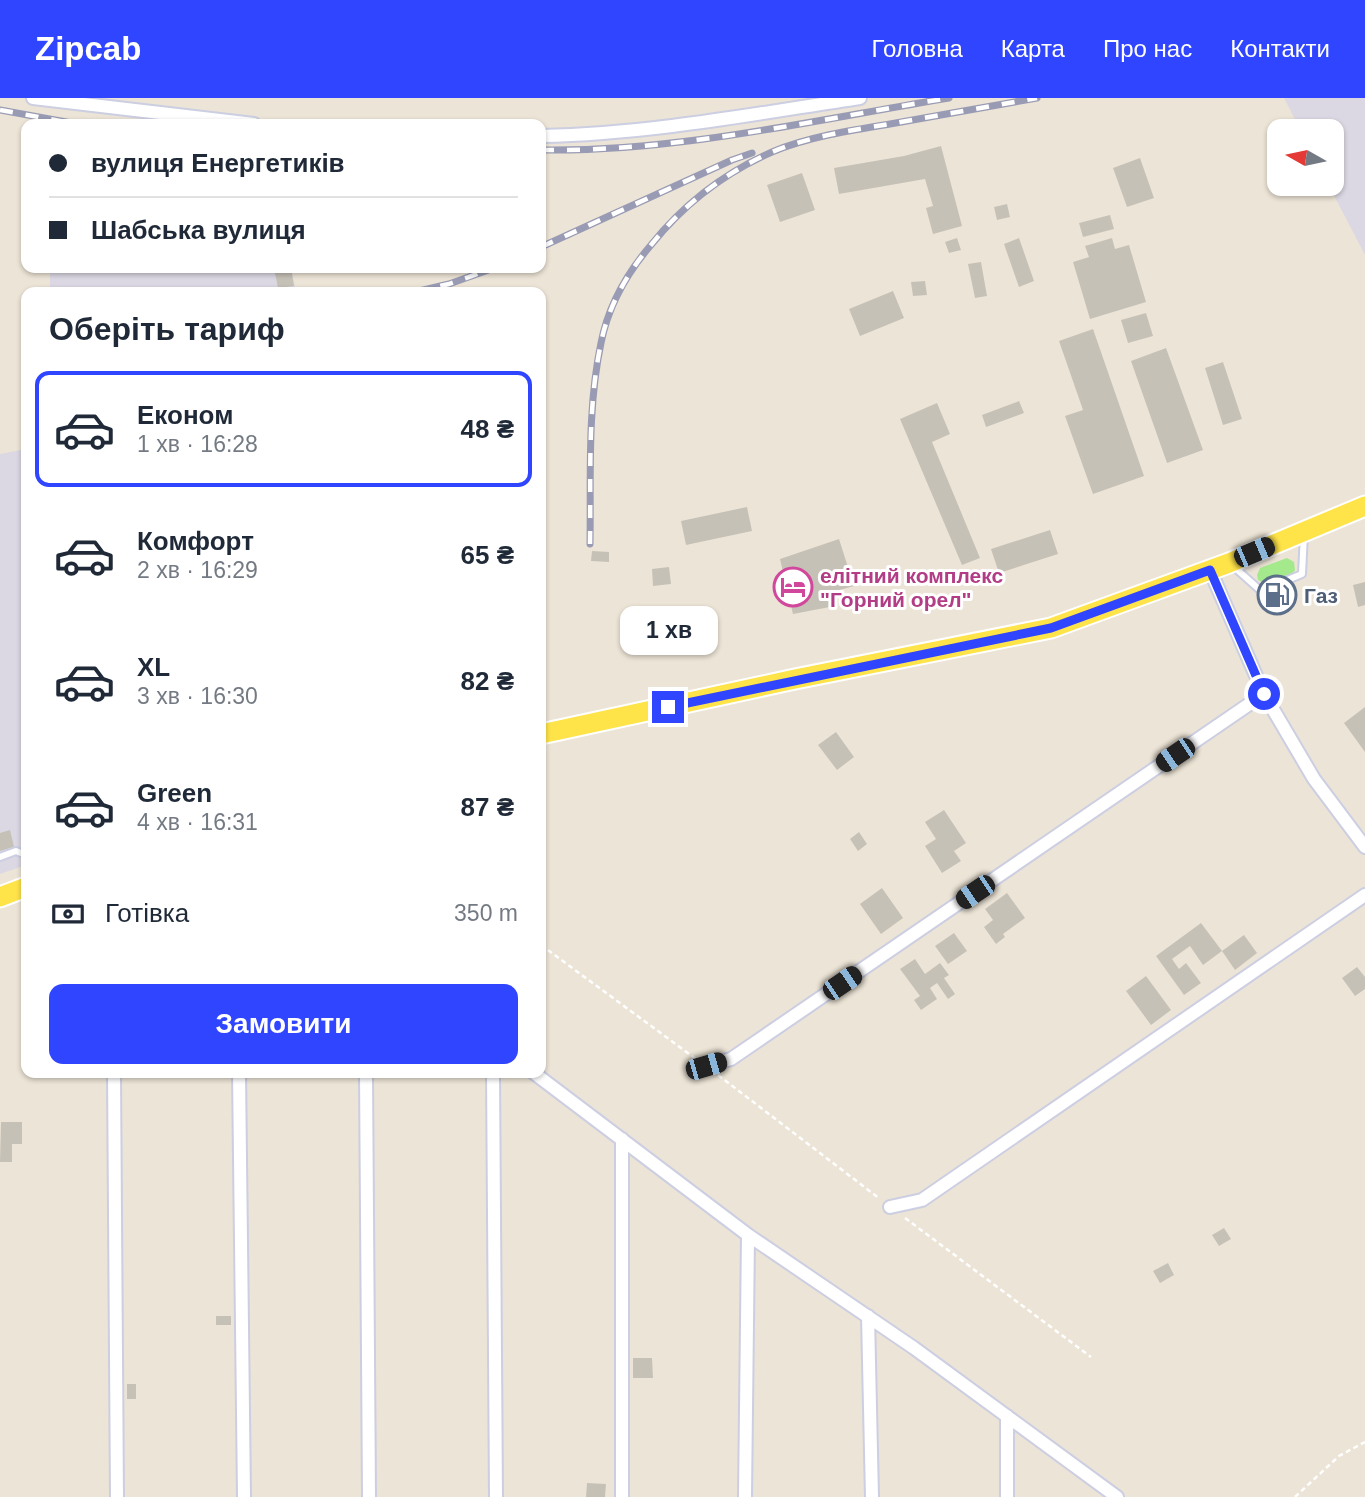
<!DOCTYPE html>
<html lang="uk">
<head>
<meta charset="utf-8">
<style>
  :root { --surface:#fff; --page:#f6f6f7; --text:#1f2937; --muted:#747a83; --line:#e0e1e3; --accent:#3045ff }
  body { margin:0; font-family:Arial,sans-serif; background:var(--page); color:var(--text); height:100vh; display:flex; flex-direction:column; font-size:26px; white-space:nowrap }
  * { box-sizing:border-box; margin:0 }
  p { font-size:23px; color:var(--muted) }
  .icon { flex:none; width:38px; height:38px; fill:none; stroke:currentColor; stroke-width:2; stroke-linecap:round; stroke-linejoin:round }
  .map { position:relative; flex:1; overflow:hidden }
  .panel { position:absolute; left:21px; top:189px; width:525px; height:791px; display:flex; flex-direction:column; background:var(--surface); border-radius:14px; box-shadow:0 2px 5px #0004 }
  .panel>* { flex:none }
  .top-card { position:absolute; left:21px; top:21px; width:525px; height:154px; border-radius:14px; box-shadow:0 2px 5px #0004; display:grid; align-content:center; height:154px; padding:0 28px; background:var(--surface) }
  .needle { width:46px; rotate:279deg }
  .fabs { position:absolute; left:1267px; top:21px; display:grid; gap:14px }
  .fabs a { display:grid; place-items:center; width:77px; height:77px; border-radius:14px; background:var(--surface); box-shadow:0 2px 5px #0004; font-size:35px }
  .end { position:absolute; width:32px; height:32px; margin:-16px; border:9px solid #3045ff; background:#fff; box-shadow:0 0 0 4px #fff }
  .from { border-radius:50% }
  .bubble { position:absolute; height:49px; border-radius:14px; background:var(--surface); box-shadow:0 2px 5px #0004; font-size:23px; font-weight:700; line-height:49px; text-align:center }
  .car { position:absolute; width:21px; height:42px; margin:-21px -10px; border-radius:9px; box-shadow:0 0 5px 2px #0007; background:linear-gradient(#222 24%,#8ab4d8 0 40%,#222 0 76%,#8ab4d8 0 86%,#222 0) }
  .top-card b { display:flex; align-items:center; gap:24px; height:66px; font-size:26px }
  .top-card b+b { border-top:2px solid var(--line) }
  .top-card i { width:18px; height:18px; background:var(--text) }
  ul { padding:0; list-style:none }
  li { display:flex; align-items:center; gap:21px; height:116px; margin:0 14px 10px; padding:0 14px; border:4px solid transparent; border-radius:14px }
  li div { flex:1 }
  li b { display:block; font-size:26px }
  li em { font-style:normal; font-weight:700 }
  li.selected { border-color:var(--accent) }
  li>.icon { width:63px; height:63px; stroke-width:1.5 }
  h2 { padding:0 28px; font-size:32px; line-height:84px }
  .pay { display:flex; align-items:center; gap:18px; height:77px; padding:0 28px; font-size:26px }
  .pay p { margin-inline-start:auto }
  .cta { display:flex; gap:14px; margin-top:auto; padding:14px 28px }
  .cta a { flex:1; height:80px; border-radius:14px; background:var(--accent); color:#fff; font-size:28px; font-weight:700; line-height:80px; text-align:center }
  header { display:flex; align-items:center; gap:42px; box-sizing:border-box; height:98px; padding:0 35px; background:var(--accent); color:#fff }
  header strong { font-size:33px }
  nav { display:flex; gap:38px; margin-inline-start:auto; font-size:24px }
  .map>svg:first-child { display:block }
  .industrial { fill:#dcd8e3 }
  .green { fill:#a4e98c }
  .building { fill:#c6c1b7 }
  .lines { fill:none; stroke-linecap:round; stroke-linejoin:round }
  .service-casing { stroke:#cccee2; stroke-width:10 }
  .minor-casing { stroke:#cccee2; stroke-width:16 }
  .primary-casing { stroke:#fff; stroke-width:23 }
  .path { stroke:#fff; stroke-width:2.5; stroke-dasharray:5 3.5; stroke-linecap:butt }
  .service { stroke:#fff; stroke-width:6 }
  .minor { stroke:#fff; stroke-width:12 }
  .primary { stroke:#fee349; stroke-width:19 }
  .rail-casing { stroke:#999bb4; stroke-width:7 }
  .rail { stroke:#fff; stroke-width:4.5; stroke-dasharray:13; stroke-linecap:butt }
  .route { stroke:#3045ff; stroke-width:9 }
  .labels { text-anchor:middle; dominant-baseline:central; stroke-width:6; stroke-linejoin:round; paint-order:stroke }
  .hotel-label { font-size:21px; font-weight:bold; fill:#b23c85; stroke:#fff; text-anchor:start }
  .service-label { font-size:21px; font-weight:bold; fill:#4e5e75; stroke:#fff; text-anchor:start }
</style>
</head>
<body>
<header>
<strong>Zipcab</strong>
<nav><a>Головна</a><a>Карта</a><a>Про нас</a><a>Контакти</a></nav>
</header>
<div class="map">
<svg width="1365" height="1399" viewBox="0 0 1365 1399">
  <rect width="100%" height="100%" fill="#ece4d6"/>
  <path class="industrial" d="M 1284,0 L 1365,0 L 1365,157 L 1328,86 L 1332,86 L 1332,33 L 1301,33 Z
    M 50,170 L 291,170 L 296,194 L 50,194 Z
    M 26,351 L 26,767 L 0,776 L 0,356 Z"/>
  <path class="green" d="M 1287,460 L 1294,464 L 1295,472 L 1293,475 L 1265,486 L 1258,482 L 1257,477 L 1260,470 Z"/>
  <path class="building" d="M 941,48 L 962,128 L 933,136 L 926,110 L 933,108 L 925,81 L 839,96 L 834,70 L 904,58 Z
    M 1140,60 L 1154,100 L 1127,109 L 1113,70 Z
    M 802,75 L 815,112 L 780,124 L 767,87 Z
    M 1007,106 L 1010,119 L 997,122 L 994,109 Z
    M 1110,117 L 1114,131 L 1083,139 L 1079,125 Z
    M 957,140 L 961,152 L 949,155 L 945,144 Z
    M 1019,140 L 1034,183 L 1019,189 L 1004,146 Z
    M 1112,140 L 1115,151 L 1129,147 L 1146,204 L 1090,221 L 1073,164 L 1089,159 L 1085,148 Z
    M 981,164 L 987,198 L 975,200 L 968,166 Z
    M 274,170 L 291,170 L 294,188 L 278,190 Z
    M 925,183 L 927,197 L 913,198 L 911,184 Z
    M 893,193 L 904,220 L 860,238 L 849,211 Z
    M 1146,215 L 1153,238 L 1128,245 L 1121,222 Z
    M 1093,231 L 1144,378 L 1093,396 L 1065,318 L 1083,312 L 1059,243 Z
    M 1166,250 L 1203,352 L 1167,365 L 1131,263 Z
    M 1223,264 L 1242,321 L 1223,327 L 1205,270 Z
    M 1019,303 L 1024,315 L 986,329 L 982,317 Z
    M 937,305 L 950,336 L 932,344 L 980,460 L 962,467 L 900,321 Z
    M 747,409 L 752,433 L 686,447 L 681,423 Z
    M 1050,432 L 1058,456 L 999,475 L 991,451 Z
    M 839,441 L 854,488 L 832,494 L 835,508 L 793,516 L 780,461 Z
    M 592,453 L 609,454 L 609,464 L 591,463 Z
    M 669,469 L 671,486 L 653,488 L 652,471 Z
    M 1365,484 L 1365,507 L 1358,509 L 1353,487 Z
    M 1282,488 L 1285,499 L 1269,505 L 1265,494 Z
    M 676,521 L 681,550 L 658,556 L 653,528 Z
    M 1365,609 L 1365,654 L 1344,625 Z
    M 836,634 L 854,659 L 837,672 L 818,647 Z
    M 944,712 L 966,745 L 954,753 L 961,763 L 942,775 L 925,748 L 936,741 L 925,724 Z
    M 10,732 L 14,749 L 0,753 L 0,735 Z
    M 859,734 L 867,746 L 858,753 L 850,741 Z
    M 882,790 L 903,820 L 881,836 L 860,806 Z
    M 1007,795 L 1025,820 L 1003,836 L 1005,839 L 996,846 L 984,829 L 993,822 L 985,811 Z
    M 1201,825 L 1222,853 L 1203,867 L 1190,848 L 1172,861 L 1179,871 L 1186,865 L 1201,885 L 1184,897 L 1156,858 Z
    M 954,835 L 967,853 L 948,866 L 935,848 Z
    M 1244,837 L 1257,855 L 1235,872 L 1222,853 Z
    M 915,861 L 925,876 L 940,865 L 949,877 L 944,880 L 955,896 L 948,901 L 937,885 L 930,890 L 937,901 L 921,912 L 914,902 L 920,898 L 900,871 Z
    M 1357,869 L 1365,879 L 1365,891 L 1355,898 L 1342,880 Z
    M 1146,878 L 1171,912 L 1151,927 L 1126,893 Z
    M 1,1024 L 22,1024 L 22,1046 L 12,1046 L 12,1064 L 0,1064 Z
    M 1224,1130 L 1231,1141 L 1219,1148 L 1212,1137 Z
    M 1168,1165 L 1174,1177 L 1160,1185 L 1153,1173 Z
    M 216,1218 L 231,1218 L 231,1227 L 216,1227 Z
    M 633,1260 L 652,1260 L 653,1280 L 633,1280 Z
    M 127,1286 L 136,1286 L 136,1301 L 127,1301 Z
    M 587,1385 L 606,1386 L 605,1399 L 586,1399 Z"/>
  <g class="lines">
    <defs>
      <path id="service" d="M 1233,468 L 1261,493 L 1302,476 L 1304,436
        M 0,759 L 16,753 L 26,757"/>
      <path id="minor" d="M 33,0 L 254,26
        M 541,38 C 648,36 754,16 860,0
        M 1210,472 L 1264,596 L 1314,681 L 1365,749
        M 706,968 L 731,961 L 1264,596
        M 114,975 L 117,1399
        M 239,975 L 244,1399
        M 366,975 L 369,1399
        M 493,975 L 496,1399
        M 534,975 L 748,1137 L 914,1250 L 1117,1399
        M 622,1041 L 622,1399
        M 890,1109 L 922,1102 L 1365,797
        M 868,1218 L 872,1399
        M 1007,1318 L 1007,1399
        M 745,1399 L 748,1137"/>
      <path id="primary" d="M 541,636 L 795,581 L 1051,530 L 1229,465 L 1365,408
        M 0,799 L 26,789"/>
    </defs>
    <use href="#service" class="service-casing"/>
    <use href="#minor" class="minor-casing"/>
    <use href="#primary" class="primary-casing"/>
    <path class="path" d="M 541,847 L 696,961
      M 718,977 L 880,1101
      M 905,1120 L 1091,1259
      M 1295,1399 L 1339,1358 L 1365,1344"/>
    <use href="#service" class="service"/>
    <use href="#minor" class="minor"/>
    <use href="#primary" class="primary"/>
    <defs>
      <path id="rail" d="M 0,12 L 77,26
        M 541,52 C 678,54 814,22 949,0
        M 541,149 L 732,62 L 752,55
        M 415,194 L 449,186 L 494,170
        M 590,446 C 591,380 587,311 601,245 C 608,209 627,175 651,147 C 683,107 724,75 772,54 C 807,39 852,32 890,26 C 939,17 988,9 1037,0"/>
    </defs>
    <use href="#rail" class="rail-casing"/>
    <use href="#rail" class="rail"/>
  </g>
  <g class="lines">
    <path class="route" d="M 668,609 L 1051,530 L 1210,472 L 1264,596"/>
  </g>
  <defs>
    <symbol id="hotel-ring" viewBox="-11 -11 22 22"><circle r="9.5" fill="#fff" stroke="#d1479c" stroke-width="1.5"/><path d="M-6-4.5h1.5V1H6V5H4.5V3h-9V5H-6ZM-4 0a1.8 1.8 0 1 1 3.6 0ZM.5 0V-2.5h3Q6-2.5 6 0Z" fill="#d1479c"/></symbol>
    <symbol id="fuel-ring" viewBox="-11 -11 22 22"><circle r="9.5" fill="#fff" stroke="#5c6f8a" stroke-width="1.5"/><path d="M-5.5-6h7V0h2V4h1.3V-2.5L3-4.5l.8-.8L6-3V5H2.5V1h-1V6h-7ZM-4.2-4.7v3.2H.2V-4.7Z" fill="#5c6f8a"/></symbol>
  </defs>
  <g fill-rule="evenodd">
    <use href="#hotel-ring" x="771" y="467" width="44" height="44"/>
    <use href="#fuel-ring" x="1255" y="475" width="44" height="44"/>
  </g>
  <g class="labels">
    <g class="hotel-label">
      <text x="820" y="477">елітний комплекс<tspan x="820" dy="24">"Горний орел"</tspan></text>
    </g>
    <g class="service-label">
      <text x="1304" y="497">Газ</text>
    </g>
  </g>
</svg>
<div class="fabs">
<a><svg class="needle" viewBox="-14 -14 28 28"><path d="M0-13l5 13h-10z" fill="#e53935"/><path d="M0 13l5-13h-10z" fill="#747a83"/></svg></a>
</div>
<i class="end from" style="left:1264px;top:596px"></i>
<i class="end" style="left:668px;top:609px"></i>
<div class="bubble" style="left:620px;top:508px;width:98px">1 хв</div>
<i class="car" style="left:1254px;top:454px;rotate:67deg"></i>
<i class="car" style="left:1175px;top:657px;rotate:236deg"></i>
<i class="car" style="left:975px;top:794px;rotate:236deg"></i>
<i class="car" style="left:842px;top:885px;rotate:56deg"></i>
<i class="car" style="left:706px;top:968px;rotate:74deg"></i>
<div class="top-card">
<b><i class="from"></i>вулиця Енергетиків</b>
<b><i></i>Шабська вулиця</b>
</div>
<section class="panel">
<h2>Оберіть тариф</h2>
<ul>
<li class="selected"><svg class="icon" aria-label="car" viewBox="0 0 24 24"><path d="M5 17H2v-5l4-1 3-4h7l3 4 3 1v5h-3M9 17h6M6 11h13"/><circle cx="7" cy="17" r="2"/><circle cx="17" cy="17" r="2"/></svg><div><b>Економ</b><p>1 хв · 16:28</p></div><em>48 ₴</em></li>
<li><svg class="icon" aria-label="car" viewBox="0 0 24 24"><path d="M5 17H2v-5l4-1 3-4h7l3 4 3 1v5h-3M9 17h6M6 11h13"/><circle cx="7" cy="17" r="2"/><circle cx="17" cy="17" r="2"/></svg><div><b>Комфорт</b><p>2 хв · 16:29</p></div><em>65 ₴</em></li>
<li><svg class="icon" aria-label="car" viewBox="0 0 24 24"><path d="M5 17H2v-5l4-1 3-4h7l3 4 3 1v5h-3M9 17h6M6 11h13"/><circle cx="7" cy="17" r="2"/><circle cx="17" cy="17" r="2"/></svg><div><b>XL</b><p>3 хв · 16:30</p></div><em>82 ₴</em></li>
<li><svg class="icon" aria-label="car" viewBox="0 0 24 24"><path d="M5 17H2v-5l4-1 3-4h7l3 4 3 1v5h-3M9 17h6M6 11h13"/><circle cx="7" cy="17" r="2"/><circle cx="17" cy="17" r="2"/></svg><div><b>Green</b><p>4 хв · 16:31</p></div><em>87 ₴</em></li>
</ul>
<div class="pay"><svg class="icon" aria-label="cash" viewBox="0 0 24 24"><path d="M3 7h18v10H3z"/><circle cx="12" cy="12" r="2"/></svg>Готівка<p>350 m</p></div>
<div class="cta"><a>Замовити</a></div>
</section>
</div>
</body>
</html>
